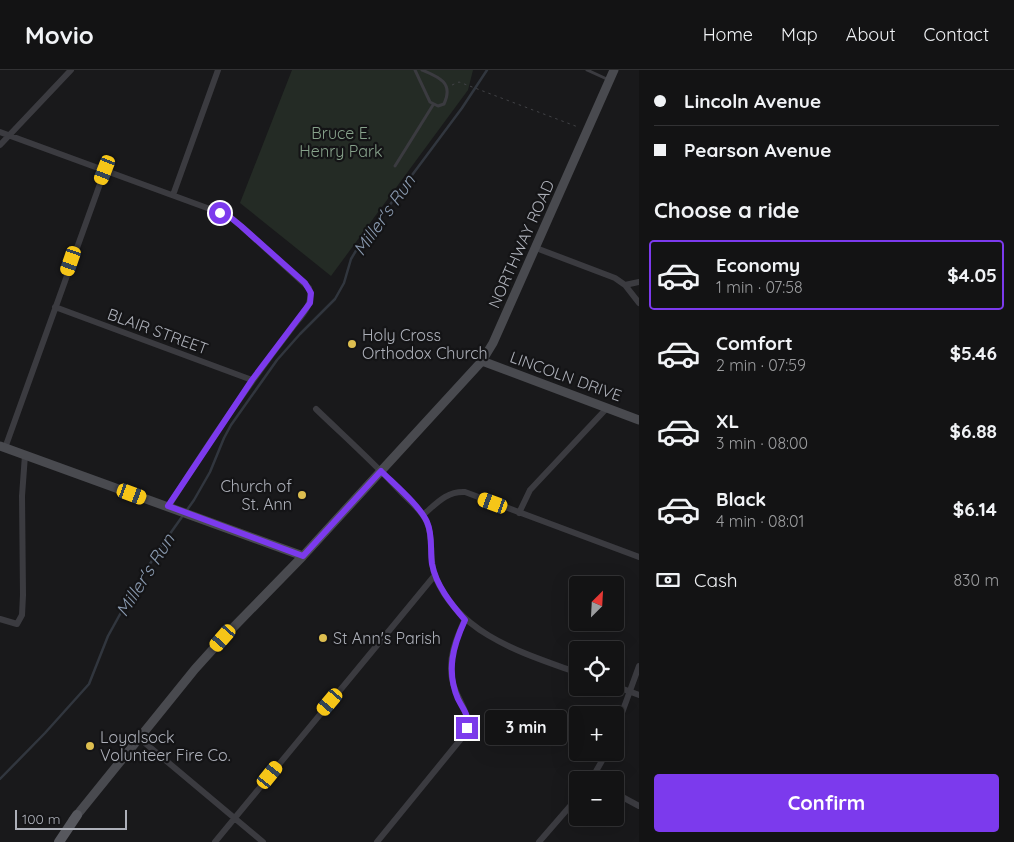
<!DOCTYPE html>
<html lang="en">
<head>
<meta charset="utf-8">
<style>
  :root { --surface:#131314; --page:#202022; --text:#f1f3f6; --muted:#9d9ea0; --line:#323234; --accent:#7c3aed }
  body { margin:0; font-family:Quicksand,sans-serif; background:var(--page); color:var(--text); height:100vh; display:flex; flex-direction:column; font-size:19px; white-space:nowrap }
  * { box-sizing:border-box; margin:0 }
  p { font-size:16px; color:var(--muted) }
  .icon { flex:none; width:28px; height:28px; fill:none; stroke:currentColor; stroke-width:2; stroke-linecap:round; stroke-linejoin:round }
  .map { position:relative; flex:1; overflow:hidden }
  .side { display:flex; flex-direction:column; background:var(--surface); width:375px }
  .side>* { flex:none }
  .guide { display:grid; align-content:center; height:110px; padding:0 15px; background:var(--surface) }
  .needle { width:32px; rotate:24deg }
  .tools { position:absolute; left:569px; top:506px; display:grid; gap:10px }
  .tools a { display:grid; place-items:center; width:55px; height:55px; border-radius:5px; background:var(--surface); box-shadow:0 5px 20px #0002,0 0 0 1px var(--line); font-size:25px }
  .scale { position:absolute; left:15px; bottom:12px; width:112px; box-sizing:border-box; padding-left:5px; border:2px solid #adb0b9; border-top:0; font-size:14px; line-height:18px; white-space:nowrap; color:#adb0b9; -webkit-text-stroke:4px #141416; paint-order:stroke }
  .end { position:absolute; width:22px; height:22px; margin:-11px; border:6px solid #7c3aed; background:#fff; box-shadow:0 0 0 2px #fff }
  .from { border-radius:50% }
  .bubble { position:absolute; height:35px; border-radius:5px; background:var(--surface); box-shadow:0 5px 20px #0002,0 0 0 1px var(--line); font-size:16px; font-weight:700; line-height:35px; text-align:center }
  .car { position:absolute; width:15px; height:30px; margin:-15px -8px; border-radius:6px; box-shadow:0 0 4px 1px #0007; background:linear-gradient(#f5c518 24%,#345 0 40%,#f5c518 0 76%,#345 0 86%,#f5c518 0) }
  .guide b { display:flex; align-items:center; gap:18px; height:48px; font-size:19px }
  .guide b+b { border-top:1px solid var(--line) }
  .guide i { width:12px; height:12px; background:var(--text) }
  ul { padding:0; list-style:none }
  li { display:flex; align-items:center; gap:15px; height:70px; margin:0 10px 8px; padding:0 5px; border:2px solid transparent; border-radius:5px }
  li div { flex:1 }
  li b { display:block; font-size:19px }
  li em { font-style:normal; font-weight:700 }
  li.on { border-color:var(--accent) }
  li>.icon { width:45px; height:45px; stroke-width:1.5 }
  h2 { padding:0 15px; font-size:22px; line-height:60px }
  .pay { display:flex; align-items:center; gap:12px; height:55px; padding:0 15px; font-size:19px }
  .pay p { margin-inline-start:auto }
  .action { display:flex; gap:10px; margin-top:auto; padding:10px 15px }
  .action a { flex:1; height:58px; border-radius:5px; background:var(--accent); color:#fff; font-size:20px; font-weight:700; line-height:58px; text-align:center }
  header { display:flex; align-items:center; gap:30px; box-sizing:border-box; height:70px; padding:0 25px; background:var(--surface); border-bottom:1px solid var(--line) }
  header strong { font-size:24px }
  nav { display:flex; gap:28px; margin-inline-start:auto; font-size:18px }
  main { display:flex; flex:1; min-height:0 }
  .map>svg:first-child { display:block }
  .green { fill:#242b25 }
  .lines { fill:none; stroke-linecap:round; stroke-linejoin:round }
  .stream { stroke:#31363e; stroke-width:2.5 }
  .path { stroke:#414246; stroke-width:1; stroke-dasharray:2.5 4; stroke-linecap:butt }
  .lane { stroke:#3b3b40; stroke-width:3 }
  .street { stroke:#3b3b40; stroke-width:6 }
  .secondary { stroke:#494a4f; stroke-width:9 }
  .primary { stroke:#57585e; stroke-width:10 }
  .route { stroke:#7c3aed; stroke-width:6 }
  .poi-dot { fill:#ddbe4f; stroke:#141416; stroke-width:2 }
  .labels { text-anchor:middle; dominant-baseline:central; stroke-width:4.5; stroke-linejoin:round; paint-order:stroke }
  .park-label { font-size:16px; fill:#87a28b; stroke:#141416 }
  .street-label { font-size:16px; fill:#adb0b9; stroke:#141416 }
  .poi-label { font-size:16px; fill:#adb0b9; stroke:#141416; text-anchor:start }
  .water-label { font-size:18px; font-style:italic; fill:#8999af; stroke:#141416 }
</style>
</head>
<body>
<header>
<strong>Movio</strong>
<nav><a>Home</a><a>Map</a><a>About</a><a>Contact</a></nav>
</header>
<main>
<div class="map">
<svg width="639" height="772" viewBox="0 0 639 772">
  <rect width="100%" height="100%" fill="#19191b"/>
  <path class="green" d="M 292,0 L 473,0 L 468,20 L 331,206 L 240,133 Z"/>
  <g class="lines">
    <path class="stream" d="M 0,709 L 45,663 L 89,614 L 108,566 L 134,519 L 162,475 L 194,430 L 210,402 L 224,368 L 231,355 L 277,290 L 300,264 L 335,229 L 344,213 L 351,189 L 357,179 L 462,38 L 487,0"/>
    <path class="path" d="M 452,15 L 459,12 L 578,57"/>
    <path class="lane" d="M 415,0 L 430,32 L 438,36 L 444,34 C 454,13 439,7 422,0
      M 587,0 L 609,10
      M 395,96 L 433,35"/>
    <path class="street" d="M 0,62 L 210,139 L 230,147 L 241,156 L 309,218 C 315,234 300,247 292,258 C 247,316 207,375 168,437
      M 0,75 L 71,0
      M 173,125 L 218,0
      M 536,178 L 615,208 L 625,215 L 639,212
      M 625,215 L 639,233
      M 55,237 L 252,310
      M 316,339 C 344,366 372,391 398,419 C 406,428 417,436 424,447 C 435,464 428,487 435,506 C 459,565 523,583 578,603
      M 5,378 L 105,100
      M 519,443 L 530,420 L 607,338
      M 423,445 C 436,434 446,421 465,422 L 639,487
      M 0,549 L 17,554 L 22,545 L 23,525 L 22,426 L 25,385
      M 615,616 L 639,625
      M 615,662 L 639,596
      M 139,668 L 263,772
      M 591,710 L 607,682
      M 615,723 L 639,736
      M 215,772 L 435,505
      M 377,772 L 465,664 C 473,642 456,631 452,609 C 448,588 456,569 465,549
      M 539,772 L 578,727"/>
    <path class="secondary" d="M 482,291 L 639,350
      M 0,376 L 303,486
      M 73,750 L 195,599 L 223,568 L 303,486 L 482,291 L 493,273 L 614,0"/>
    <path class="primary" d="M 59,772 L 77,745"/>
  </g>
  <g class="lines">
    <path class="route" d="M 220,143 L 230,147 L 241,156 L 305,213 L 311,223 L 310,233 L 252,310 L 168,436 L 303,486 L 381,401 C 394,414 420,436 427,452 C 433,465 430,481 432,494 C 436,515 451,534 465,550 C 453,576 446,601 458,629 C 464,641 469,644 467,658"/>
  </g>
  <g class="poi-dot">
    <circle cx="352" cy="274" r="5"/>
    <circle cx="302" cy="425" r="5"/>
    <circle cx="323" cy="568" r="5"/>
    <circle cx="90" cy="676" r="5"/>
  </g>
  <g class="labels">
    <g class="park-label">
      <text x="341" y="63">Bruce E.<tspan x="341" dy="18">Henry Park</tspan></text>
    </g>
    <g class="street-label">
      <text transform="translate(521 174) rotate(-66)">NORTHWAY ROAD</text>
      <text transform="translate(158 261) rotate(20)">BLAIR STREET</text>
      <text transform="translate(566 306) rotate(20)">LINCOLN DRIVE</text>
    </g>
    <g class="poi-label">
      <text x="362" y="265">Holy Cross<tspan x="362" dy="18">Orthodox Church</tspan></text>
      <text x="292" y="416" text-anchor="end">Church of<tspan x="292" dy="18">St. Ann</tspan></text>
      <text x="333" y="568">St Ann's Parish</text>
      <text x="100" y="667">Loyalsock<tspan x="100" dy="18">Volunteer Fire Co.</tspan></text>
    </g>
    <g class="water-label">
      <text transform="translate(384 145) rotate(-55)">Miller's Run</text>
      <text transform="translate(145 505) rotate(-58)">Miller's Run</text>
    </g>
  </g>
</svg>
<div class="tools">
<a><svg class="needle" viewBox="-14 -14 28 28"><path d="M0-13l5 13h-10z" fill="#e53935"/><path d="M0 13l5-13h-10z" fill="#9d9ea0"/></svg></a>
<a><svg class="icon" aria-label="locate" viewBox="0 0 24 24"><circle cx="12" cy="12" r="6"/><path d="M12 2v4M12 18v4M2 12h4M18 12h4"/></svg></a>
<a>+</a>
<a>−</a>
</div>
<div class="scale">100 m</div>
<i class="end from" style="left:220px;top:143px"></i>
<i class="end" style="left:467px;top:658px"></i>
<div class="bubble" style="left:485px;top:640px;width:82px">3 min</div>
<i class="car" style="left:105px;top:100px;rotate:201deg"></i>
<i class="car" style="left:71px;top:191px;rotate:199deg"></i>
<i class="car" style="left:132px;top:424px;rotate:110deg"></i>
<i class="car" style="left:493px;top:433px;rotate:290deg"></i>
<i class="car" style="left:223px;top:568px;rotate:221deg"></i>
<i class="car" style="left:330px;top:632px;rotate:220deg"></i>
<i class="car" style="left:270px;top:705px;rotate:39deg"></i>
</div>
<section class="side">
<div class="guide">
<b><i class="from"></i>Lincoln Avenue</b>
<b><i></i>Pearson Avenue</b>
</div>
<h2>Choose a ride</h2>
<ul>
<li class="on"><svg class="icon" aria-label="car" viewBox="0 0 24 24"><path d="M5 17H2v-5l4-1 3-4h7l3 4 3 1v5h-3M9 17h6M6 11h13"/><circle cx="7" cy="17" r="2"/><circle cx="17" cy="17" r="2"/></svg><div><b>Economy</b><p>1 min · 07:58</p></div><em>$4.05</em></li>
<li><svg class="icon" aria-label="car" viewBox="0 0 24 24"><path d="M5 17H2v-5l4-1 3-4h7l3 4 3 1v5h-3M9 17h6M6 11h13"/><circle cx="7" cy="17" r="2"/><circle cx="17" cy="17" r="2"/></svg><div><b>Comfort</b><p>2 min · 07:59</p></div><em>$5.46</em></li>
<li><svg class="icon" aria-label="car" viewBox="0 0 24 24"><path d="M5 17H2v-5l4-1 3-4h7l3 4 3 1v5h-3M9 17h6M6 11h13"/><circle cx="7" cy="17" r="2"/><circle cx="17" cy="17" r="2"/></svg><div><b>XL</b><p>3 min · 08:00</p></div><em>$6.88</em></li>
<li><svg class="icon" aria-label="car" viewBox="0 0 24 24"><path d="M5 17H2v-5l4-1 3-4h7l3 4 3 1v5h-3M9 17h6M6 11h13"/><circle cx="7" cy="17" r="2"/><circle cx="17" cy="17" r="2"/></svg><div><b>Black</b><p>4 min · 08:01</p></div><em>$6.14</em></li>
</ul>
<div class="pay"><svg class="icon" aria-label="cash" viewBox="0 0 24 24"><path d="M3 7h18v10H3z"/><circle cx="12" cy="12" r="2"/></svg>Cash<p>830 m</p></div>
<div class="action"><a>Confirm</a></div>
</section>
</main>
</body>
</html>
